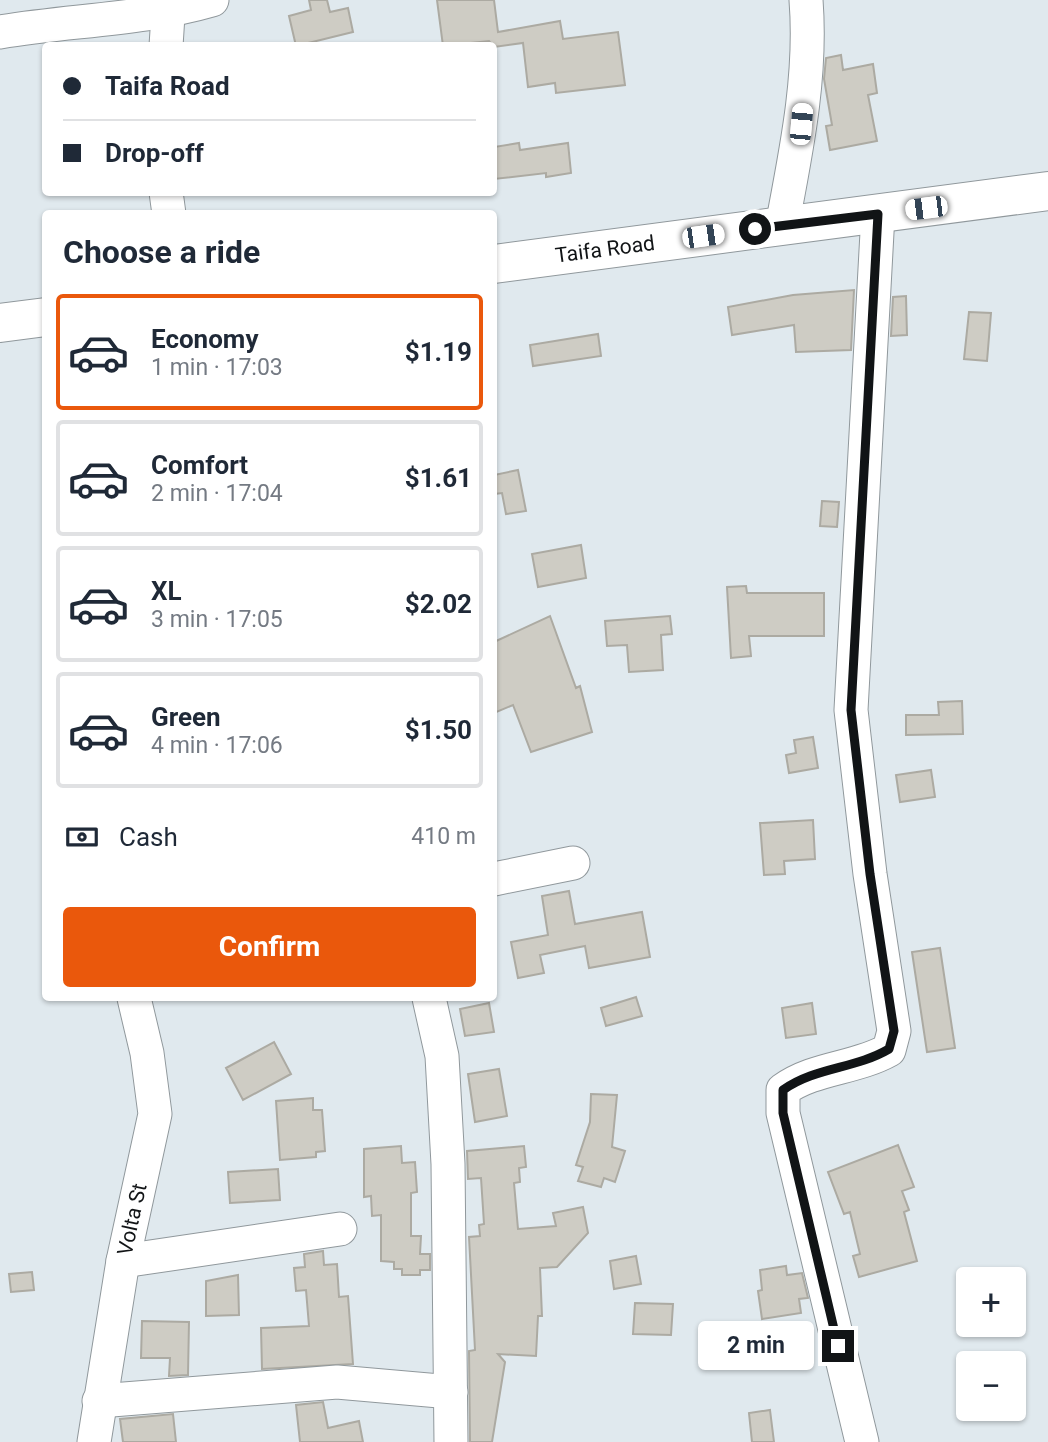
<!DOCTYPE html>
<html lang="en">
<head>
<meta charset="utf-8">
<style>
  :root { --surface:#fff; --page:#f2f2f3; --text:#1f2937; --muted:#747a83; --line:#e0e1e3; --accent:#ea580c }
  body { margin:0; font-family:Roboto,sans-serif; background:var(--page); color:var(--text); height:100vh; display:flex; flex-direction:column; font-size:26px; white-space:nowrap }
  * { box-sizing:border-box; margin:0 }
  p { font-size:23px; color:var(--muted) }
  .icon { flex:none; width:38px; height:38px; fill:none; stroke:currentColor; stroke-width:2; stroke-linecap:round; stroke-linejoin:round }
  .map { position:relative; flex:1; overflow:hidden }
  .details { position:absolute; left:42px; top:210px; width:455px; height:791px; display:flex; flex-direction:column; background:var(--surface); border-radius:7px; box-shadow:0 2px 5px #0004 }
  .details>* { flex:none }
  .banner { position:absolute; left:42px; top:42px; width:455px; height:154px; border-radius:7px; box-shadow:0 2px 5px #0004; display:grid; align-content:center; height:154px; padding:0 21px; background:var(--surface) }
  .controls { position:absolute; left:956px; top:1267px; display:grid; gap:14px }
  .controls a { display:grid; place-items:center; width:70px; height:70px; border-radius:7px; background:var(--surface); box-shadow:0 2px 5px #0004; font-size:35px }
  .end { position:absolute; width:32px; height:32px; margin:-16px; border:9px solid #111416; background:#fff; box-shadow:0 0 0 4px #fff }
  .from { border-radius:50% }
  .bubble { position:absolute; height:49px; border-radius:7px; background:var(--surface); box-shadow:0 2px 5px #0004; font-size:23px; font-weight:700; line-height:49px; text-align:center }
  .car { position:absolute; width:21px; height:42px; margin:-21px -10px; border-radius:9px; box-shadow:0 0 5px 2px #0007; background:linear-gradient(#fff 24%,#345 0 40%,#fff 0 76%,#345 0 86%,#fff 0) }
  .banner b { display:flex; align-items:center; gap:24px; height:66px; font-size:26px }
  .banner b+b { border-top:2px solid var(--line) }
  .banner i { width:18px; height:18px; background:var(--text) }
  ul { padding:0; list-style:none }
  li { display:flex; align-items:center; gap:21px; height:116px; margin:0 14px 10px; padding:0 7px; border:4px solid var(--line); border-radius:7px }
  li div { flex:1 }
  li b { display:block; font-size:26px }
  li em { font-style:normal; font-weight:700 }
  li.selected { border-color:var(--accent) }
  li>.icon { width:63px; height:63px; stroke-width:1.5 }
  h2 { padding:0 21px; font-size:32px; line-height:84px }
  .pay { display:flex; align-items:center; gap:18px; height:77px; padding:0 21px; font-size:26px }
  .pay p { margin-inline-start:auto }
  .primary-button { display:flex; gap:14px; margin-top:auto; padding:14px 21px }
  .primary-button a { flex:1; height:80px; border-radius:7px; background:var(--accent); color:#fff; font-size:28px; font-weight:700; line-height:80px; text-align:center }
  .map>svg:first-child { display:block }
  .building { fill:#ceccc4; stroke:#acaaa2; stroke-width:2 }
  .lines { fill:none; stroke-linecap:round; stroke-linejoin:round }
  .minor-casing { stroke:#90989c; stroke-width:35 }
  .highway-casing { stroke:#90989c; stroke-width:40 }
  .minor { stroke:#fff; stroke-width:33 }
  .highway { stroke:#fff; stroke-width:38 }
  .route { stroke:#111416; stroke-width:9 }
  .labels { text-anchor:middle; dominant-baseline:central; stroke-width:5; stroke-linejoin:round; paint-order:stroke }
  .street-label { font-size:21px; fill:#111416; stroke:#edf7fb }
</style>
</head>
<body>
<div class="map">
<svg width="1048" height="1442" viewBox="0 0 1048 1442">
  <rect width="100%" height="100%" fill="#e0e9ee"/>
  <path class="building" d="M 309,0 L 327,0 L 330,12 L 348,8 L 353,32 L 296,46 L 289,16 L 311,10 Z
    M 437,0 L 494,0 L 498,32 L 560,21 L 563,39 L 618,32 L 625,85 L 556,93 L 555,83 L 528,87 L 523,43 L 494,47 L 489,41 L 443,46 Z
    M 841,55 L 843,70 L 873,64 L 877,93 L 868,95 L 877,141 L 830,150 L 826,126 L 832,125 L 824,79 L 826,58 Z
    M 519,143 L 520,150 L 568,143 L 571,173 L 546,177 L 546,173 L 494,179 L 494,147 Z
    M 854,290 L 851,350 L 796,352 L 794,325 L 732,335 L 728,307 L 793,295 Z
    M 906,296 L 907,335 L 891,336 L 893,297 Z
    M 969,312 L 991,313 L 987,361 L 964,359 Z
    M 598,334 L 601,356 L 533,366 L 530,345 Z
    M 518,470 L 526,511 L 506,514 L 502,493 L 494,494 L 494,475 Z
    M 822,501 L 839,502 L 837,527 L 820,526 Z
    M 581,545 L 586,578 L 538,587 L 532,554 Z
    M 746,586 L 747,593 L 824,593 L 824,636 L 749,636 L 751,656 L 731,658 L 727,587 Z
    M 550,616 L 576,688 L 580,686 L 592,732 L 531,752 L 513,705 L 494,713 L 494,642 Z
    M 670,616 L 672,634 L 661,635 L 663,670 L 629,672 L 627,645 L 607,646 L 605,621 Z
    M 962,701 L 963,734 L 906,735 L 906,715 L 939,715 L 938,702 Z
    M 813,737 L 818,768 L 789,773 L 786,755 L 796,753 L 794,740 Z
    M 931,770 L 935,797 L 900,802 L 896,775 Z
    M 813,820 L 815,859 L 784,861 L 785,874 L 764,875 L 760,823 Z
    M 569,891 L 575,924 L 642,912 L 650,957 L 589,968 L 585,946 L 540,955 L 544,973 L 518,978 L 511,942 L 548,935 L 542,896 Z
    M 940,948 L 955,1048 L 927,1052 L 912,952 Z
    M 636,997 L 642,1016 L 606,1026 L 601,1008 Z
    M 489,1003 L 494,1032 L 465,1036 L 460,1009 Z
    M 812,1003 L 816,1034 L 786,1038 L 782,1008 Z
    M 274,1042 L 291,1074 L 243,1100 L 226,1068 Z
    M 499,1069 L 507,1116 L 475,1122 L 468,1074 Z
    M 591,1094 L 617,1095 L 612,1147 L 625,1151 L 615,1182 L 604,1178 L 601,1187 L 578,1181 L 583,1167 L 576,1165 L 590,1122 Z
    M 313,1098 L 313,1110 L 322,1110 L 325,1151 L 316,1152 L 316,1157 L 280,1160 L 276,1101 Z
    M 898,1145 L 914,1187 L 902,1191 L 909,1210 L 904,1212 L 917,1261 L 859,1277 L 853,1256 L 860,1254 L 850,1212 L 844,1214 L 828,1172 Z
    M 401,1146 L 402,1163 L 415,1162 L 417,1192 L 411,1193 L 411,1236 L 421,1236 L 420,1254 L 430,1254 L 430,1270 L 420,1270 L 420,1275 L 402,1275 L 402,1269 L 394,1269 L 394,1262 L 381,1261 L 381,1215 L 372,1216 L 371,1196 L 364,1197 L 364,1149 Z
    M 524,1146 L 526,1167 L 519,1168 L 520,1182 L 514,1183 L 518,1229 L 556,1226 L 553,1213 L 583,1207 L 588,1233 L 557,1267 L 540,1268 L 542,1316 L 538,1316 L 536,1356 L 498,1354 L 505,1362 L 492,1442 L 470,1442 L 469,1351 L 475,1350 L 469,1237 L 480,1236 L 479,1225 L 484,1224 L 481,1178 L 468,1179 L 467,1151 Z
    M 278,1169 L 280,1200 L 230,1203 L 228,1172 Z
    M 323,1251 L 324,1265 L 337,1264 L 339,1297 L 348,1296 L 353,1364 L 262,1369 L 261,1328 L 309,1326 L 306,1290 L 296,1291 L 294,1268 L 305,1267 L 304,1254 Z
    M 636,1256 L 641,1284 L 614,1289 L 610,1261 Z
    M 786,1266 L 787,1275 L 802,1273 L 808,1298 L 799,1299 L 801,1313 L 762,1319 L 758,1291 L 762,1290 L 760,1270 Z
    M 32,1272 L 34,1290 L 11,1292 L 9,1274 Z
    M 238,1275 L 239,1315 L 206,1316 L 206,1281 Z
    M 635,1303 L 673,1304 L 671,1335 L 633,1334 Z
    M 142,1321 L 189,1322 L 188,1375 L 169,1376 L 170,1358 L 141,1358 Z
    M 323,1402 L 328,1428 L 359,1421 L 363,1442 L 300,1442 L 296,1405 Z
    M 770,1410 L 774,1442 L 752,1442 L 749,1413 Z
    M 173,1414 L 176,1442 L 123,1442 L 120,1419 Z"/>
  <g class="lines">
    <defs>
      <g id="minor">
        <path d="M 0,32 C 71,20 143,20 212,0"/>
        <path d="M 166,46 L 169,0"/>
        <path d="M 166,192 L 169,214"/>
        <path d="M 782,226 C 796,152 812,76 806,0"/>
        <path d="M 494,879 L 573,863"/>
        <path d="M 429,998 L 442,1056 L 448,1164 L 451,1442"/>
        <path d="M 123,1261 L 340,1229"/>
        <path d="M 99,1401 L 337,1382 L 451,1392"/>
        <path id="s1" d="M 94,1442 L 123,1261 L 155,1114 L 147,1053 L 134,998"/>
        <path d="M 862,1442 L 783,1113 L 783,1090 C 815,1067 855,1069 889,1050 L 894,1031 L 870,874 L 851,710 L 878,214"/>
      </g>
      <g id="highway">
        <path id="s2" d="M 494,264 L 1048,191"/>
        <path d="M 0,323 L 46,317"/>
      </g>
    </defs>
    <use href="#minor" class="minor-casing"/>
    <use href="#highway" class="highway-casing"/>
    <use href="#minor" class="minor"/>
    <use href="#highway" class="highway"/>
  </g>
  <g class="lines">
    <path class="route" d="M 755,229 L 878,214 L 851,710 L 870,874 L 894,1031 L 889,1049 C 855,1069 815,1067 783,1090 L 783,1113 L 838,1346"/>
  </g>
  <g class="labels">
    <g class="street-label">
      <text stroke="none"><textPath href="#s2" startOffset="112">Taifa Road</textPath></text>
      <text stroke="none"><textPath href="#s1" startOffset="226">Volta St</textPath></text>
    </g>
  </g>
</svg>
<div class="controls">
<a>+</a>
<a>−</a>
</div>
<i class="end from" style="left:755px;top:229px"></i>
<i class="end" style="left:838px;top:1346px"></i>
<div class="bubble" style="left:698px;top:1321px;width:116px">2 min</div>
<i class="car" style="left:801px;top:124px;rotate:5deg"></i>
<i class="car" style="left:926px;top:208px;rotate:263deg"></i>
<i class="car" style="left:703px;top:236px;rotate:82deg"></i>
<div class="banner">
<b><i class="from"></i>Taifa Road</b>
<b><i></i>Drop-off</b>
</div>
<section class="details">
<h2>Choose a ride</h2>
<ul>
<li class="selected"><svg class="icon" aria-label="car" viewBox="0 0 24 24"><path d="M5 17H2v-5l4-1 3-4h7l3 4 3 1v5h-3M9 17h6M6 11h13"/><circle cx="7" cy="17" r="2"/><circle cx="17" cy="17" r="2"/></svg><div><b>Economy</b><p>1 min · 17:03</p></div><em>$1.19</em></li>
<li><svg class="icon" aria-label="car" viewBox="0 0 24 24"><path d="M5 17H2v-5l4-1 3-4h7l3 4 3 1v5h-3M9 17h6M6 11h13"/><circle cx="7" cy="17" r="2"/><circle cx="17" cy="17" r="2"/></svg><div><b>Comfort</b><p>2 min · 17:04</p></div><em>$1.61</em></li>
<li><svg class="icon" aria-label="car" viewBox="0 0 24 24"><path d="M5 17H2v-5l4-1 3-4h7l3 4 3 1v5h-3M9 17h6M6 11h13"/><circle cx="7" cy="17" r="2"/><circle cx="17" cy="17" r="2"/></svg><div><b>XL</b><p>3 min · 17:05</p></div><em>$2.02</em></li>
<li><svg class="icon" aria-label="car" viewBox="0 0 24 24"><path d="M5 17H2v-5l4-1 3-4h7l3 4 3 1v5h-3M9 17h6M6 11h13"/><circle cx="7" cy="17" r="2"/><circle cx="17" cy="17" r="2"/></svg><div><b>Green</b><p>4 min · 17:06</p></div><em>$1.50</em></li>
</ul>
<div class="pay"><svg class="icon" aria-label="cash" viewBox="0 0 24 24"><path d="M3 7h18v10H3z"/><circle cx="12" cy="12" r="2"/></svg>Cash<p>410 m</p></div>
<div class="primary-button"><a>Confirm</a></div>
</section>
</div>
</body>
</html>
